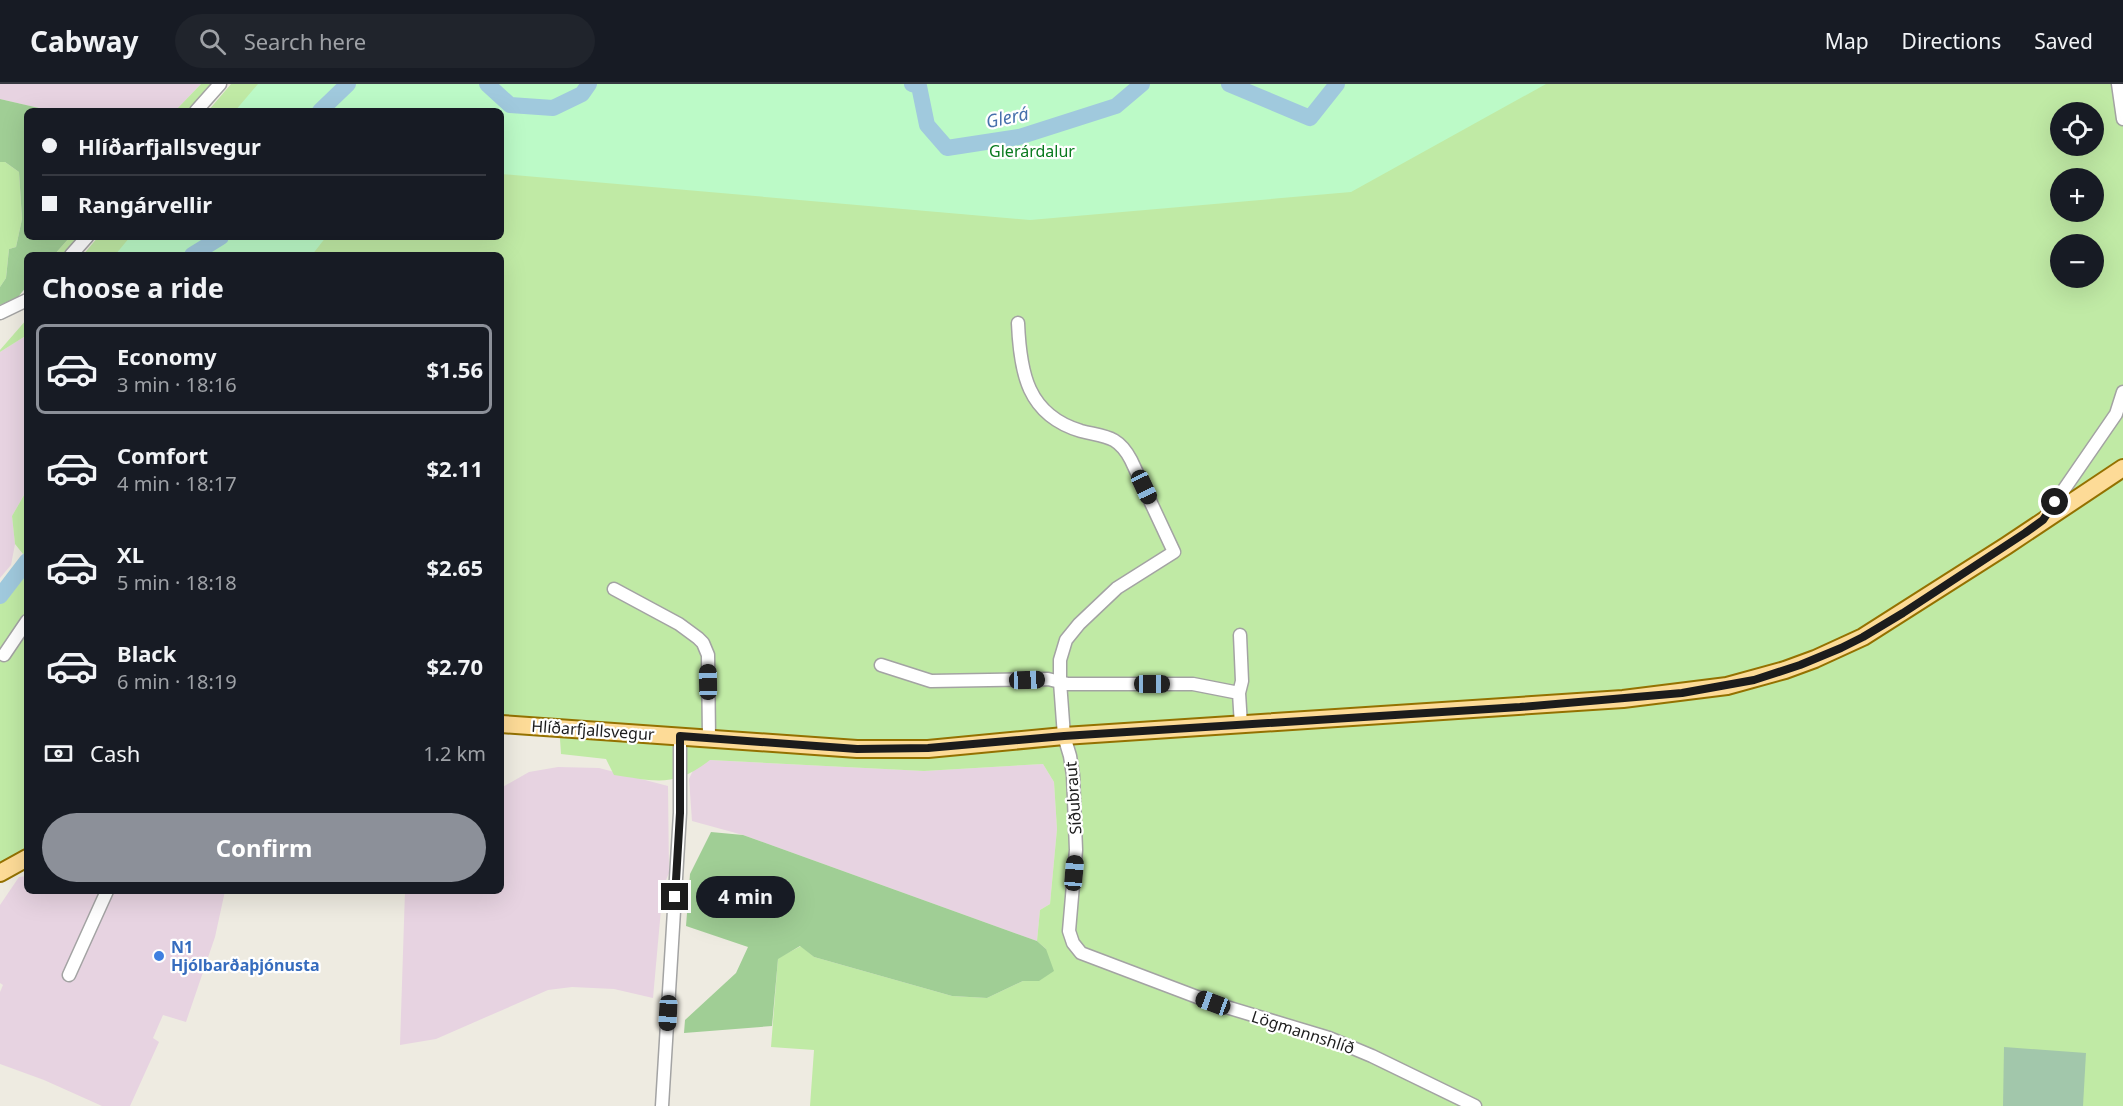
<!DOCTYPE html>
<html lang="en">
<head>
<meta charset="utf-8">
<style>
  :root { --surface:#171b24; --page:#20242c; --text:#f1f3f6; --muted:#9ea1a6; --line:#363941; --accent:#8c9099 }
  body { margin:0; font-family:"Noto Sans",sans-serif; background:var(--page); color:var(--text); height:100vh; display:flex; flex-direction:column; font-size:22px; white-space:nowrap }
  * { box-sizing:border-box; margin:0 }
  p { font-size:20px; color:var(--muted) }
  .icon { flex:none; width:33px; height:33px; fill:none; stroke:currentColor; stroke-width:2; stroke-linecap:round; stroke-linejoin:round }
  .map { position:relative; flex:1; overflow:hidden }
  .drawer { position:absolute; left:24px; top:168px; width:480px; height:642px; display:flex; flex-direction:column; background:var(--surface); border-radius:9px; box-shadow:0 6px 24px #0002 }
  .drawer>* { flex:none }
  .banner { position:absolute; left:24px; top:24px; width:480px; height:132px; border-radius:9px; box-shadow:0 6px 24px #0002; display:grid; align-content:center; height:132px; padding:0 18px; background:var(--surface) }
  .controls { position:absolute; left:2050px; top:18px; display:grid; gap:12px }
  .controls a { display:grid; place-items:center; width:54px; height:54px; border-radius:50%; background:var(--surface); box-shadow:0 6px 24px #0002; font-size:30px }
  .end { position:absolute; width:27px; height:27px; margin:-14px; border:8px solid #1c1c1c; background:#fff; box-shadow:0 0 0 3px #fff }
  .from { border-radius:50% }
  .bubble { position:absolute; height:42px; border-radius:21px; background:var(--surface); box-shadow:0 6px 24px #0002; font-size:20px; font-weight:700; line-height:42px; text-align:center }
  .car { position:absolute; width:18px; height:36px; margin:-18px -9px; border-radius:8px; box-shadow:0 0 4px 2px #0007; background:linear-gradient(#222 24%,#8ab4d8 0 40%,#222 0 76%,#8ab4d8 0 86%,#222 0) }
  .banner b { display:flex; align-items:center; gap:21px; height:57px; font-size:22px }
  .banner b+b { border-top:2px solid var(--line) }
  .banner i { width:15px; height:15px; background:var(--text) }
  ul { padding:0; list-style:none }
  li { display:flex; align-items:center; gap:18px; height:90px; margin:0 12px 9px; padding:0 6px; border:3px solid transparent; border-radius:9px }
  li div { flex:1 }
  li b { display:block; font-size:22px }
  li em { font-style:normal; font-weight:700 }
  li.active { border-color:var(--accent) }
  li>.icon { width:54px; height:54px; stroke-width:1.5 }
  h2 { padding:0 18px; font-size:27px; line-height:72px }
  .pay { display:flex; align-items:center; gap:15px; height:66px; padding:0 18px; font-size:22px }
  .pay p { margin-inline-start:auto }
  .button { display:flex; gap:12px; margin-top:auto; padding:12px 18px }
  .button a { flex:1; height:69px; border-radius:36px; background:var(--accent); color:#fff; font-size:24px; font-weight:700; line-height:69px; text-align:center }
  header { display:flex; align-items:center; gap:36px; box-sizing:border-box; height:84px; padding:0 30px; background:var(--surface); border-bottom:2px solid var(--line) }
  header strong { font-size:28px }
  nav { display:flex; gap:33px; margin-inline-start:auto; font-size:21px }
  .search { width:420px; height:54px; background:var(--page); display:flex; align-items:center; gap:15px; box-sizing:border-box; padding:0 21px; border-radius:33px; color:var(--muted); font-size:22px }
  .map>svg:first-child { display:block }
  .industrial { fill:#e7d3e1 }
  .grass { fill:#c0eaa5; fill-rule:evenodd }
  .forest { fill:#a0ce95 }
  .cemetery { fill:#a2c7ab }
  .park { fill:#bcfac7 }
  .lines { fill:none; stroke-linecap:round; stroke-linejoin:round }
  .river { stroke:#a0c9dd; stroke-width:16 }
  .minor-casing { stroke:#a3a3a3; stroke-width:15 }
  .major-casing { stroke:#947100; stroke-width:20 }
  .minor { stroke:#fff; stroke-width:12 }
  .major { stroke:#fddb97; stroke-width:16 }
  .route { stroke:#1c1c1c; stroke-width:8 }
  .shop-dot { fill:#3f7fe0; stroke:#fff; stroke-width:2 }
  .labels { text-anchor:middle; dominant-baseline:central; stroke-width:4.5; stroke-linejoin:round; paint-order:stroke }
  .park-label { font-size:16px; fill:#097a1e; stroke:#fff }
  .street-label { font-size:16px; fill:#1c1c1c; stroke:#fff }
  .shop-label { font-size:16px; font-weight:bold; fill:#366cbe; stroke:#fff; text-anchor:start }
  .water-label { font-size:18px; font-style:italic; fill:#4770ac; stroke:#fff }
</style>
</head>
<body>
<header>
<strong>Cabway</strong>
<div class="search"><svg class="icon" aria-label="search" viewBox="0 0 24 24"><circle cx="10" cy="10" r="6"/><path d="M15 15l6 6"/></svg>Search here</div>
<nav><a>Map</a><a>Directions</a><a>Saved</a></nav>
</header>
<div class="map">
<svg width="2123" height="1022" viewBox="0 0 2123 1022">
  <rect width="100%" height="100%" fill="#eeebe1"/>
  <path class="industrial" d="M 0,0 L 201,0 L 175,27 L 75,27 L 66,24 L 63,27 L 52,27 L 0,15 Z
    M 27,251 L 27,406 L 12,432 L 15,460 L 11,481 L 0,494 L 0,268 Z
    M 710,676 L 924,687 L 1043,680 L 1054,698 L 1057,745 L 1050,820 L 1040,826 L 1037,857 L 743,751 L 692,737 L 689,695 L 696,680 Z
    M 558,683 L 599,684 L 668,702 L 669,789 L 663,803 L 653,914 L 614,905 L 572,903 L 548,906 L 436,955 L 400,961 L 405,807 L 501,807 L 501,704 L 529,688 Z
    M 27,792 L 27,807 L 225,807 L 215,853 L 186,938 L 163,931 L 153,954 L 159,958 L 130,1022 L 102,1022 L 44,996 L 0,980 L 0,908 L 3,901 L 0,899 L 0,821 L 19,793 Z"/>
  <path class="grass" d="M 201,0 L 214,0 L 191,27 L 175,27 Z
    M 231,0 L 2123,0 L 2123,1022 L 810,1022 L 814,966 L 771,963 L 778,874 L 801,862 L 814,873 L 952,912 L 987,914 L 1023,897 L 1039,897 L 1046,865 L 1037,857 L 1040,826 L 1050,820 L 1057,745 L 1054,698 L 1043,680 L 924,687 L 710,676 C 675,704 655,697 614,691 L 606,675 L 561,670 L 559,640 L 501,633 L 501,171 L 83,171 L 98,153 L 501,153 L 501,27 L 208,27 ZM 2061,28 L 2094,28 L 2094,62 L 2061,62 ZM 2061,94 L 2094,94 L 2094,128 L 2061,128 ZM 2061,160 L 2094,160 L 2094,194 L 2061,194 Z
    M 0,78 L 5,78 L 19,88 L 22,135 L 16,163 L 9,165 L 6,194 L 0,203 Z
    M 70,153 L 79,153 L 63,171 L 54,171 Z
    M 27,235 L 27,251 L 0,268 L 0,266 Z
    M 27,406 L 27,475 L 15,460 L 12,432 Z
    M 27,484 L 27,769 L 0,785 L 0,519 Z"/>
  <path class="forest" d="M 0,15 L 52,27 L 27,27 L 27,153 L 70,153 L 54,171 L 27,171 L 27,202 L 18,213 L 0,221 L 0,203 L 6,194 L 9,165 L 16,163 L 22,135 L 19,88 L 5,78 L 0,78 Z
    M 711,748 L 743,751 L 1037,857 L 1046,865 L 1054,887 L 1039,897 L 1023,897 L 987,914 L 952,912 L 814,873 L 800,862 L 778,875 L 772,942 L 684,949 L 685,936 L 736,889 L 748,863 L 686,842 L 690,790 Z"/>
  <path class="cemetery" d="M 2004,963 L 2086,969 L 2083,1022 L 2003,1022 Z"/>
  <path class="park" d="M 258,0 L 1546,0 L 1351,108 L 1030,136 L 501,90 L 501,27 L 235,27 Z
    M 130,153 L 326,153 L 312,171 L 115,171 Z"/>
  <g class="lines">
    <path class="river" d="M 487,0 L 510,21 L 553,24 L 582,10 L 589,0
      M 912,0 L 919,2 L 927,41 L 947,64 L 1019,53 L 1116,22 L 1142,0
      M 1229,0 L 1310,34 L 1337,0
      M 320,27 L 348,0
      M 192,171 L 221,153
      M 0,512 L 27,477"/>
    <defs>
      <path id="minor" d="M 2118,0 L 2123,35
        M 196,27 L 220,0
        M 71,171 L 87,153
        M 0,229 L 27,216
        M 1018,239 C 1020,288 1027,331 1081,347 C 1105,353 1118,351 1131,376 L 1174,468 L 1117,504 L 1079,540 L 1066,556 L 1060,576 L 1060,598 L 1068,600 L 1193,600 L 1239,609
        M 2045,433 L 2116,330 L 2123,308
        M 614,505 L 679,540 L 698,554 L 703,559 L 708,571 L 709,654
        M 1240,551 L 1242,597 L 1239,609 L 1241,641
        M 4,571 L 27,537
        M 881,581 L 931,597 L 1048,595 L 1060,598 L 1064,652 L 1070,672 L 1073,691 L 1076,766 L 1069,847 L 1073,859 L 1081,869 L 1213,919 L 1329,954 L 1372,972 L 1475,1022
        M 69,891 L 107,807
        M 662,1022 L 680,729 L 680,652"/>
      <path id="major" d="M 501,640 L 857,665 L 928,665 L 1064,652 L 1623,615 L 1727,602 L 1785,586 L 1815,575 L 1863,553 L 2006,462 L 2123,384
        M 0,789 L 27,774"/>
    </defs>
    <use href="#minor" class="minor-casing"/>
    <use href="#major" class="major-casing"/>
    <use href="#minor" class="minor"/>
    <use href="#major" class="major"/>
  </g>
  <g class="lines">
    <path class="route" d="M 675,813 L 680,729 L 680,652 L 857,665 L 928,664 L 1064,652 L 1520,623 L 1682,609 L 1754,596 L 1800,581 L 1841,564 L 1863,553 L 1903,529 L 2025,449 L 2043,436 L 2055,418"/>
  </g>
  <circle class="shop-dot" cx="159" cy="872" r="6"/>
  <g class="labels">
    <g class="park-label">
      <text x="1032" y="67">Glerárdalur</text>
    </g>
    <g class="street-label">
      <text transform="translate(593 646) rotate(4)">Hlíðarfjallsvegur</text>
      <text transform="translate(1073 714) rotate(-94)">Síðubraut</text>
      <text transform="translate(1303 948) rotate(18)">Lögmannshlíð</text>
    </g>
    <g class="shop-label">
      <text x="171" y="863">N1<tspan x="171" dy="18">Hjólbarðaþjónusta</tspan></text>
    </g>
    <g class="water-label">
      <text transform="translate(1007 33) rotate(-12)">Glerá</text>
    </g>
  </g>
</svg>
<div class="controls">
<a><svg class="icon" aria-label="locate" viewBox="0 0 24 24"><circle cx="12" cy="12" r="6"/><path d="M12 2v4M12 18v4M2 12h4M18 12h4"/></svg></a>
<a>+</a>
<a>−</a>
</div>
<i class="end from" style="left:2055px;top:418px"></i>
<i class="end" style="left:675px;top:813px"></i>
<div class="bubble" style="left:696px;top:792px;width:99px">4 min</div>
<i class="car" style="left:1144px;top:403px;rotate:155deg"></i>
<i class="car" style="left:1027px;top:596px;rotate:88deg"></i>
<i class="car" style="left:708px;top:598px;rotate:359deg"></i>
<i class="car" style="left:1152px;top:600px;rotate:90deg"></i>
<i class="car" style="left:1074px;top:789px;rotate:5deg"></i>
<i class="car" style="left:1213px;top:919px;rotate:290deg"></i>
<i class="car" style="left:668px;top:929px;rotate:183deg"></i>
<div class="banner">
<b><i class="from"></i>Hlíðarfjallsvegur</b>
<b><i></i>Rangárvellir</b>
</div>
<section class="drawer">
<h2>Choose a ride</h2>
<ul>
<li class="active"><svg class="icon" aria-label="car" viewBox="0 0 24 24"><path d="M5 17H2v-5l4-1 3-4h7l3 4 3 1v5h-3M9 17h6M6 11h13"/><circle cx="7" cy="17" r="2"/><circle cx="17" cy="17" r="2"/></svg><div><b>Economy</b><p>3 min · 18:16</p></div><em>$1.56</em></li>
<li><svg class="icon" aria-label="car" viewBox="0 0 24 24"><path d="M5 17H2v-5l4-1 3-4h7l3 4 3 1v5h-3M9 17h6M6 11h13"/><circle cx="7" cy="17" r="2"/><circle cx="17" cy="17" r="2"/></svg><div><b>Comfort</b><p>4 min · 18:17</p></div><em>$2.11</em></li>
<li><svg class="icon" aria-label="car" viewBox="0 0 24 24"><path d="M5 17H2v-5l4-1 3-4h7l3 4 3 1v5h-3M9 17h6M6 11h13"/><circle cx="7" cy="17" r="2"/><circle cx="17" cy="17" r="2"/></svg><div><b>XL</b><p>5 min · 18:18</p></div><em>$2.65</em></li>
<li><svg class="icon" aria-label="car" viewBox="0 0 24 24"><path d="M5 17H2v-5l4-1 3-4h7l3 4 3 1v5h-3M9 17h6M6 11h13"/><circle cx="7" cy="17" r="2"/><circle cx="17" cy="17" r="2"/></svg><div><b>Black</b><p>6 min · 18:19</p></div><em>$2.70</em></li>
</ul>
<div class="pay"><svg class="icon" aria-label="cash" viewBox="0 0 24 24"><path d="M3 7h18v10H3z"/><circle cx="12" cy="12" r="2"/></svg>Cash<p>1.2 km</p></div>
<div class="button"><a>Confirm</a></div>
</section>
</div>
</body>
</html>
